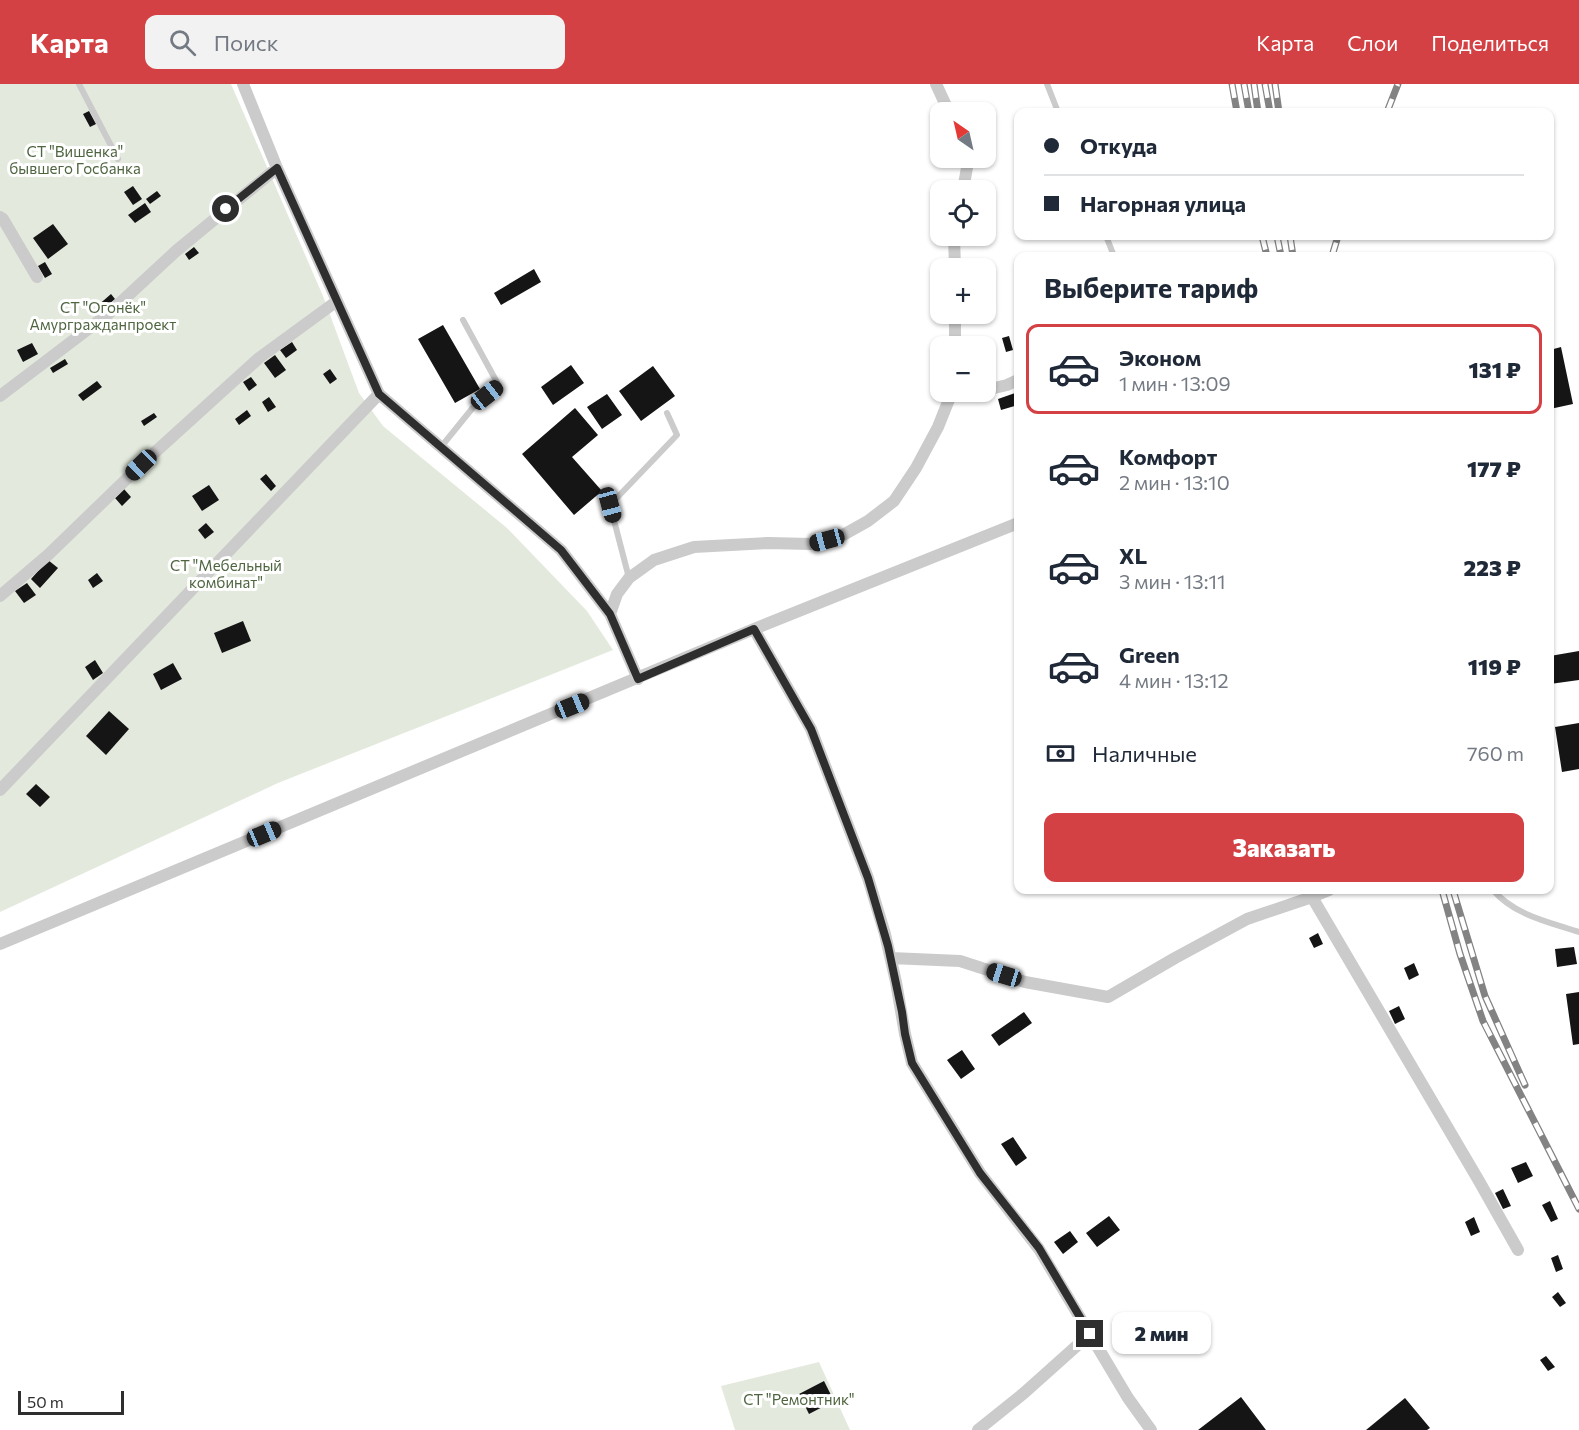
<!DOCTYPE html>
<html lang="ru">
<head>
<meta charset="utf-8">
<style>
  :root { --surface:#fff; --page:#f2f2f3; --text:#1f2937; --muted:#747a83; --line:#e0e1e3; --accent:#d34145 }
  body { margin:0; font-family:Commissioner,sans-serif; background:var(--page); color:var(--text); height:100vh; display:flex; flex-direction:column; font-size:22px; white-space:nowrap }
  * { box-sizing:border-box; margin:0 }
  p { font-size:20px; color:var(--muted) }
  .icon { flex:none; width:33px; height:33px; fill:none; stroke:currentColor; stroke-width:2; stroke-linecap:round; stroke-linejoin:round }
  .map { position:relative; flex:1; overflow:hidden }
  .panel { position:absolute; left:1014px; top:168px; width:540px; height:642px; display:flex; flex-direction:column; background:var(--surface); border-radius:12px; box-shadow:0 2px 4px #0004 }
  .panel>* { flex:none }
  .guide { position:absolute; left:1014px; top:24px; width:540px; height:132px; border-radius:12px; box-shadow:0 2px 4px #0004; display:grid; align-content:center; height:132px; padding:0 30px; background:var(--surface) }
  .needle { width:39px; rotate:326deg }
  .buttons { position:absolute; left:930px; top:18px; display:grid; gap:12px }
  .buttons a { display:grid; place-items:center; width:66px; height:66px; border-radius:12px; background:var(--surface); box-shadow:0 2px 4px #0004; font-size:30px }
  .scale { position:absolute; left:18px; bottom:15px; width:106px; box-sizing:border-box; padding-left:6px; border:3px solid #2e2e2e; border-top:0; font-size:16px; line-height:21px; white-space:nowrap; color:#2e2e2e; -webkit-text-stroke:4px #fff; paint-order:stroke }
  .end { position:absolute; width:27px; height:27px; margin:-14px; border:8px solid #2e2e2e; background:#fff; box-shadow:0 0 0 3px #fff }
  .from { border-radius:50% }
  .bubble { position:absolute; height:42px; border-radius:12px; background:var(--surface); box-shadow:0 2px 4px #0004; font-size:20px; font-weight:800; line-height:42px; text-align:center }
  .car { position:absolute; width:18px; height:36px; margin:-18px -9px; border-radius:8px; box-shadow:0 0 4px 2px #0007; background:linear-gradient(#222 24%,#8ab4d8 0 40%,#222 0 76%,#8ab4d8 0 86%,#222 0) }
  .guide b { display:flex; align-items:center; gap:21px; height:57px; font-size:22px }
  .guide b+b { border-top:2px solid var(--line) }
  .guide i { width:15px; height:15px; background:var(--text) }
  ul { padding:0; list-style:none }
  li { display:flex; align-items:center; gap:18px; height:90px; margin:0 12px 9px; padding:0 18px; border:3px solid transparent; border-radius:12px }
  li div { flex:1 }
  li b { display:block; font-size:22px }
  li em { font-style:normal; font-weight:800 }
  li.active { border-color:var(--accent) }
  li>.icon { width:54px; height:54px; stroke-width:1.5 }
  h2 { padding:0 30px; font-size:27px; line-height:72px }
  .pay { display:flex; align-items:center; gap:15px; height:66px; padding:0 30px; font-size:22px }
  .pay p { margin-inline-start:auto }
  .action { display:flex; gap:12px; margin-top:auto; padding:12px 30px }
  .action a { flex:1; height:69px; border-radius:12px; background:var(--accent); color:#fff; font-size:24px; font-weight:800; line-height:69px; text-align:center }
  header { display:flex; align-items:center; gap:36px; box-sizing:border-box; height:84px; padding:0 30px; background:var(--accent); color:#fff }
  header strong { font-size:28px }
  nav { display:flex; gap:33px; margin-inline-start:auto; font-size:21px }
  .search { width:420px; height:54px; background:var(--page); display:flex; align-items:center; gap:15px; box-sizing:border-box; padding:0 21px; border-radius:12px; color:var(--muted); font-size:22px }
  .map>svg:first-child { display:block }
  .green { fill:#e3eadd }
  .building { fill:#151515 }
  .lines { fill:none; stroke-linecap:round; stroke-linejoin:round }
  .lane { stroke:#cbcbcb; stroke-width:6 }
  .street { stroke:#cbcbcb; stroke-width:12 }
  .rail-casing { stroke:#838383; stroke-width:7 }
  .rail { stroke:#fff; stroke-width:4.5; stroke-dasharray:14; stroke-linecap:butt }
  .route { stroke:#2e2e2e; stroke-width:8 }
  .labels { text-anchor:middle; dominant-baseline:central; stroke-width:6; stroke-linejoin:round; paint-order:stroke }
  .park-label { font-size:15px; fill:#4f6540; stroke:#fff }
</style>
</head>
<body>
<header>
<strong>Карта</strong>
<div class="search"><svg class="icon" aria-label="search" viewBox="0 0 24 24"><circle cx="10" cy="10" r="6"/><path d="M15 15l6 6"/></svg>Поиск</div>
<nav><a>Карта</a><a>Слои</a><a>Поделиться</a></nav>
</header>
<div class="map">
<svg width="1579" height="1346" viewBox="0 0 1579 1346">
  <rect width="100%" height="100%" fill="#fff"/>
  <path class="green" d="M 0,0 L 231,0 L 323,212 L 359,309 L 383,342 L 507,444 L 587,527 L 613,566 L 278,699 L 0,828 Z
    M 819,1278 L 850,1346 L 735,1346 L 721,1302 Z"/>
  <path class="building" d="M 89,27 L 96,40 L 90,43 L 83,30 Z
    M 133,102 L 142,115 L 133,121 L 124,108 Z
    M 157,107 L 161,112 L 150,120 L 146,115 Z
    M 145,119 L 151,128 L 135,139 L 128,131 Z
    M 53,140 L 68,160 L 48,175 L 33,154 Z
    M 194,163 L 199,169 L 189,176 L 185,170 Z
    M 45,178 L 52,190 L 45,194 L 38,182 Z
    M 534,185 L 541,198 L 501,221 L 494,209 Z
    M 111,210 L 115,215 L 100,228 L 96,223 Z
    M 443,241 L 480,305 L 455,319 L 418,255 Z
    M 1009,252 L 1013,266 L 1006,268 L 1002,254 Z
    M 292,258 L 297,266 L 286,274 L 280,266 Z
    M 32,259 L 38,270 L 23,278 L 17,266 Z
    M 1561,263 L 1573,320 L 1550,325 L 1550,266 Z
    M 275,271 L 286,286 L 275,294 L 264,279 Z
    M 65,275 L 68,280 L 53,289 L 50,284 Z
    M 571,281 L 584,299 L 553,321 L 541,303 Z
    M 653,282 L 675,312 L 641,337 L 619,307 Z
    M 330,285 L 337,295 L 330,300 L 323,290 Z
    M 251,293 L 257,301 L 249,307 L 243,298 Z
    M 97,297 L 102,303 L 83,317 L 78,311 Z
    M 1018,308 L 1018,321 L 1001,326 L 998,315 Z
    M 607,310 L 622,331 L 602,345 L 587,323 Z
    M 269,313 L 276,323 L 268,328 L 262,318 Z
    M 575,324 L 598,351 L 572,373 L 602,407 L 574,431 L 522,370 Z
    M 247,326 L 251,332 L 239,341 L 235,335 Z
    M 154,329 L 157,333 L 144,342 L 141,337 Z
    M 266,390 L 276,402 L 271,407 L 260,395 Z
    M 209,401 L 219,416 L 202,427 L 192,412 Z
    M 124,405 L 131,413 L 122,422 L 115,414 Z
    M 206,439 L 214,448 L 205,455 L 198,446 Z
    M 48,476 L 58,484 L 40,504 L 31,495 Z
    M 97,489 L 103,497 L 93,504 L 88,496 Z
    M 27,499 L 36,511 L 24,519 L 15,507 Z
    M 243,537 L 251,557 L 222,569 L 214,549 Z
    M 1579,567 L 1579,596 L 1550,600 L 1550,572 Z
    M 95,576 L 103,589 L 93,596 L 85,583 Z
    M 173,579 L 182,595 L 161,606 L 153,590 Z
    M 109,627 L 129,645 L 106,671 L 86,652 Z
    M 1579,639 L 1579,685 L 1562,688 L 1555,643 Z
    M 36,700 L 50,713 L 40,723 L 26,710 Z
    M 1318,849 L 1323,860 L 1314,864 L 1309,854 Z
    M 1574,863 L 1577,880 L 1557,883 L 1555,865 Z
    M 1414,879 L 1419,891 L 1409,896 L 1404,884 Z
    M 1579,908 L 1579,960 L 1573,961 L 1566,910 Z
    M 1399,922 L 1405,935 L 1395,940 L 1389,927 Z
    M 1024,928 L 1032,939 L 999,962 L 991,951 Z
    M 962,966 L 975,985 L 961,995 L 947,976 Z
    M 1013,1053 L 1027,1074 L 1016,1082 L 1001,1060 Z
    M 1526,1078 L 1533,1092 L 1518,1099 L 1511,1084 Z
    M 1503,1105 L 1511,1122 L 1503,1125 L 1495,1109 Z
    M 1550,1117 L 1558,1135 L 1551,1138 L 1542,1121 Z
    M 1109,1132 L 1120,1146 L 1097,1163 L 1086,1149 Z
    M 1474,1133 L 1480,1148 L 1471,1152 L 1465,1138 Z
    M 1070,1147 L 1078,1158 L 1063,1170 L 1054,1158 Z
    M 1558,1171 L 1563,1185 L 1556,1188 L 1551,1174 Z
    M 1558,1208 L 1566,1219 L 1560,1223 L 1552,1213 Z
    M 1546,1272 L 1555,1283 L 1548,1287 L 1540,1276 Z
    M 824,1297 L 834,1317 L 809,1330 L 799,1310 Z
    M 1241,1313 L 1266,1346 L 1198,1346 Z
    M 1405,1314 L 1430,1344 L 1427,1346 L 1366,1346 Z"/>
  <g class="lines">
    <path class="lane" d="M 79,0 L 118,75
      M 1047,0 L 1058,28
      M 1106,152 L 1114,172
      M 441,363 L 475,321 L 499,302 L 463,236
      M 629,494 L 610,421 L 677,351 L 667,329
      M 1550,737 L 1550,736
      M 1493,806 C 1514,831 1549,838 1579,848"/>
    <path class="street" d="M 243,0 L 277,84 L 379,310 L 561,466 L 610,530 L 638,595
      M 936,0 L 949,28
      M 963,106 L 968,78 L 966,74
      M 0,133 L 3,135 L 37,193
      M 954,152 L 955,184
      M 955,230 L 955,262
      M 986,306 L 1007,301 L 1018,296
      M 0,312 L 108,230 L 176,167 L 277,84
      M 0,512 L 49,470 L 141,381 L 259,274 L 337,217
      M 610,530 L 617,510 L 629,494 L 654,476 L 694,463 L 768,459 L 811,460 L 843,451 L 868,437 L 894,417 L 916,384 L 938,343 L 952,308
      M 754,545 L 811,645 L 868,794 L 885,850 L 896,898 L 905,950 L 912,979 L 980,1089 L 1039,1165 L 1128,1314 L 1151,1346
      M 0,706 L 379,310
      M 1312,813 L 1479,1097 L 1518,1166
      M 0,860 L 754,545 L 1018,439
      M 891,874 L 960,877 L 1025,898 L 1108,913 L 1175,874 L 1247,835 L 1312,813 L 1329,806
      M 978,1346 L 1024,1309 L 1090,1250"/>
    <defs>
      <path id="rail" d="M 1232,0 L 1237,28
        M 1244,0 L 1249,28
        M 1254,0 L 1258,28
        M 1265,0 L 1270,28
        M 1275,0 L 1279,28
        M 1387,28 L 1398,0
        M 1262,152 L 1267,172
        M 1277,152 L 1281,172
        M 1290,152 L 1293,172
        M 1332,172 L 1338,152
        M 1442,806 L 1460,870 L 1483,937 L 1579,1125
        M 1453,806 L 1485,912 L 1525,1001"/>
    </defs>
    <use href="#rail" class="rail-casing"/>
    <use href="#rail" class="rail"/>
  </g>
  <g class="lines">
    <path class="route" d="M 226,125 L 277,84 L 379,310 L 561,466 L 610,530 L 638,595 L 754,545 L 811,645 L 868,794 L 888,862 L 902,928 L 905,950 L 912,979 L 980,1089 L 1039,1164 L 1090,1250"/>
  </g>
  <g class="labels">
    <g class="park-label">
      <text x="75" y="67">СТ "Вишенка"<tspan x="75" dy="17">бывшего Госбанка</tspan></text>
      <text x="103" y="223">СТ "Огонёк"<tspan x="103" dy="17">Амургражданпроект</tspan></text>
      <text x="226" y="481">СТ "Мебельный<tspan x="226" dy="17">комбинат"</tspan></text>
      <text x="799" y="1315">СТ "Ремонтник"</text>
    </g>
  </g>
</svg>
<div class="buttons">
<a><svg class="needle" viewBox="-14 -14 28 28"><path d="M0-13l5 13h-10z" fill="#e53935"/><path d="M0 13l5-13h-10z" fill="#747a83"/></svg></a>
<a><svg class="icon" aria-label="locate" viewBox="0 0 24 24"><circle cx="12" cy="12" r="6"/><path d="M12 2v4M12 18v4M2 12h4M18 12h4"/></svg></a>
<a>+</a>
<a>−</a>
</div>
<div class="scale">50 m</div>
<i class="end from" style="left:226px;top:125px"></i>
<i class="end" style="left:1090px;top:1250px"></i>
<div class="bubble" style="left:1112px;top:1228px;width:99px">2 мин</div>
<i class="car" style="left:487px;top:311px;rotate:52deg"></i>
<i class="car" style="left:141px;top:381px;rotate:226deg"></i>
<i class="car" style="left:610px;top:421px;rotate:165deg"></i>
<i class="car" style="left:827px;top:456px;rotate:255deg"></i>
<i class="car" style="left:572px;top:622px;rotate:68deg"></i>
<i class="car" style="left:264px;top:750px;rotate:67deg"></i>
<i class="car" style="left:1004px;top:891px;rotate:287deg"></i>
<div class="guide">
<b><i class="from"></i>Откуда</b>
<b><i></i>Нагорная улица</b>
</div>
<section class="panel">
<h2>Выберите тариф</h2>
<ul>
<li class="active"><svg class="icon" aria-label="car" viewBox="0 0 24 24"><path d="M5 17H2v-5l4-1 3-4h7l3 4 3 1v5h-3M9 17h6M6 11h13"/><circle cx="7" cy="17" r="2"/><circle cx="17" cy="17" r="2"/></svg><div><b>Эконом</b><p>1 мин · 13:09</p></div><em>131 ₽</em></li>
<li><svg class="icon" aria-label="car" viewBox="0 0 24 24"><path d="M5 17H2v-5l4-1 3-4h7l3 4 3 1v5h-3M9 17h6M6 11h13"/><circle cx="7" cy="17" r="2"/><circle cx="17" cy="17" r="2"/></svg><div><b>Комфорт</b><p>2 мин · 13:10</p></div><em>177 ₽</em></li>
<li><svg class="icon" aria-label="car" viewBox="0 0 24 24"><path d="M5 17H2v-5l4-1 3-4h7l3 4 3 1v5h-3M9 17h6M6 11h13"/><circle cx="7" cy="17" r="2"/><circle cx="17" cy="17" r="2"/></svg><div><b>XL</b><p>3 мин · 13:11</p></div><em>223 ₽</em></li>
<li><svg class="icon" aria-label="car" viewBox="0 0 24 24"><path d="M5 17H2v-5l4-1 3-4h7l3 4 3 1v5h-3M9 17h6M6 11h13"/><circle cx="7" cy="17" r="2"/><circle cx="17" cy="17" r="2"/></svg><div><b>Green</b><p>4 мин · 13:12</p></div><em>119 ₽</em></li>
</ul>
<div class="pay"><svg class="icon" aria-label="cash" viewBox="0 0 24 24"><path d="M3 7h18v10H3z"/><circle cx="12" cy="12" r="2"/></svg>Наличные<p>760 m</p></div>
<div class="action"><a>Заказать</a></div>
</section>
</div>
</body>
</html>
